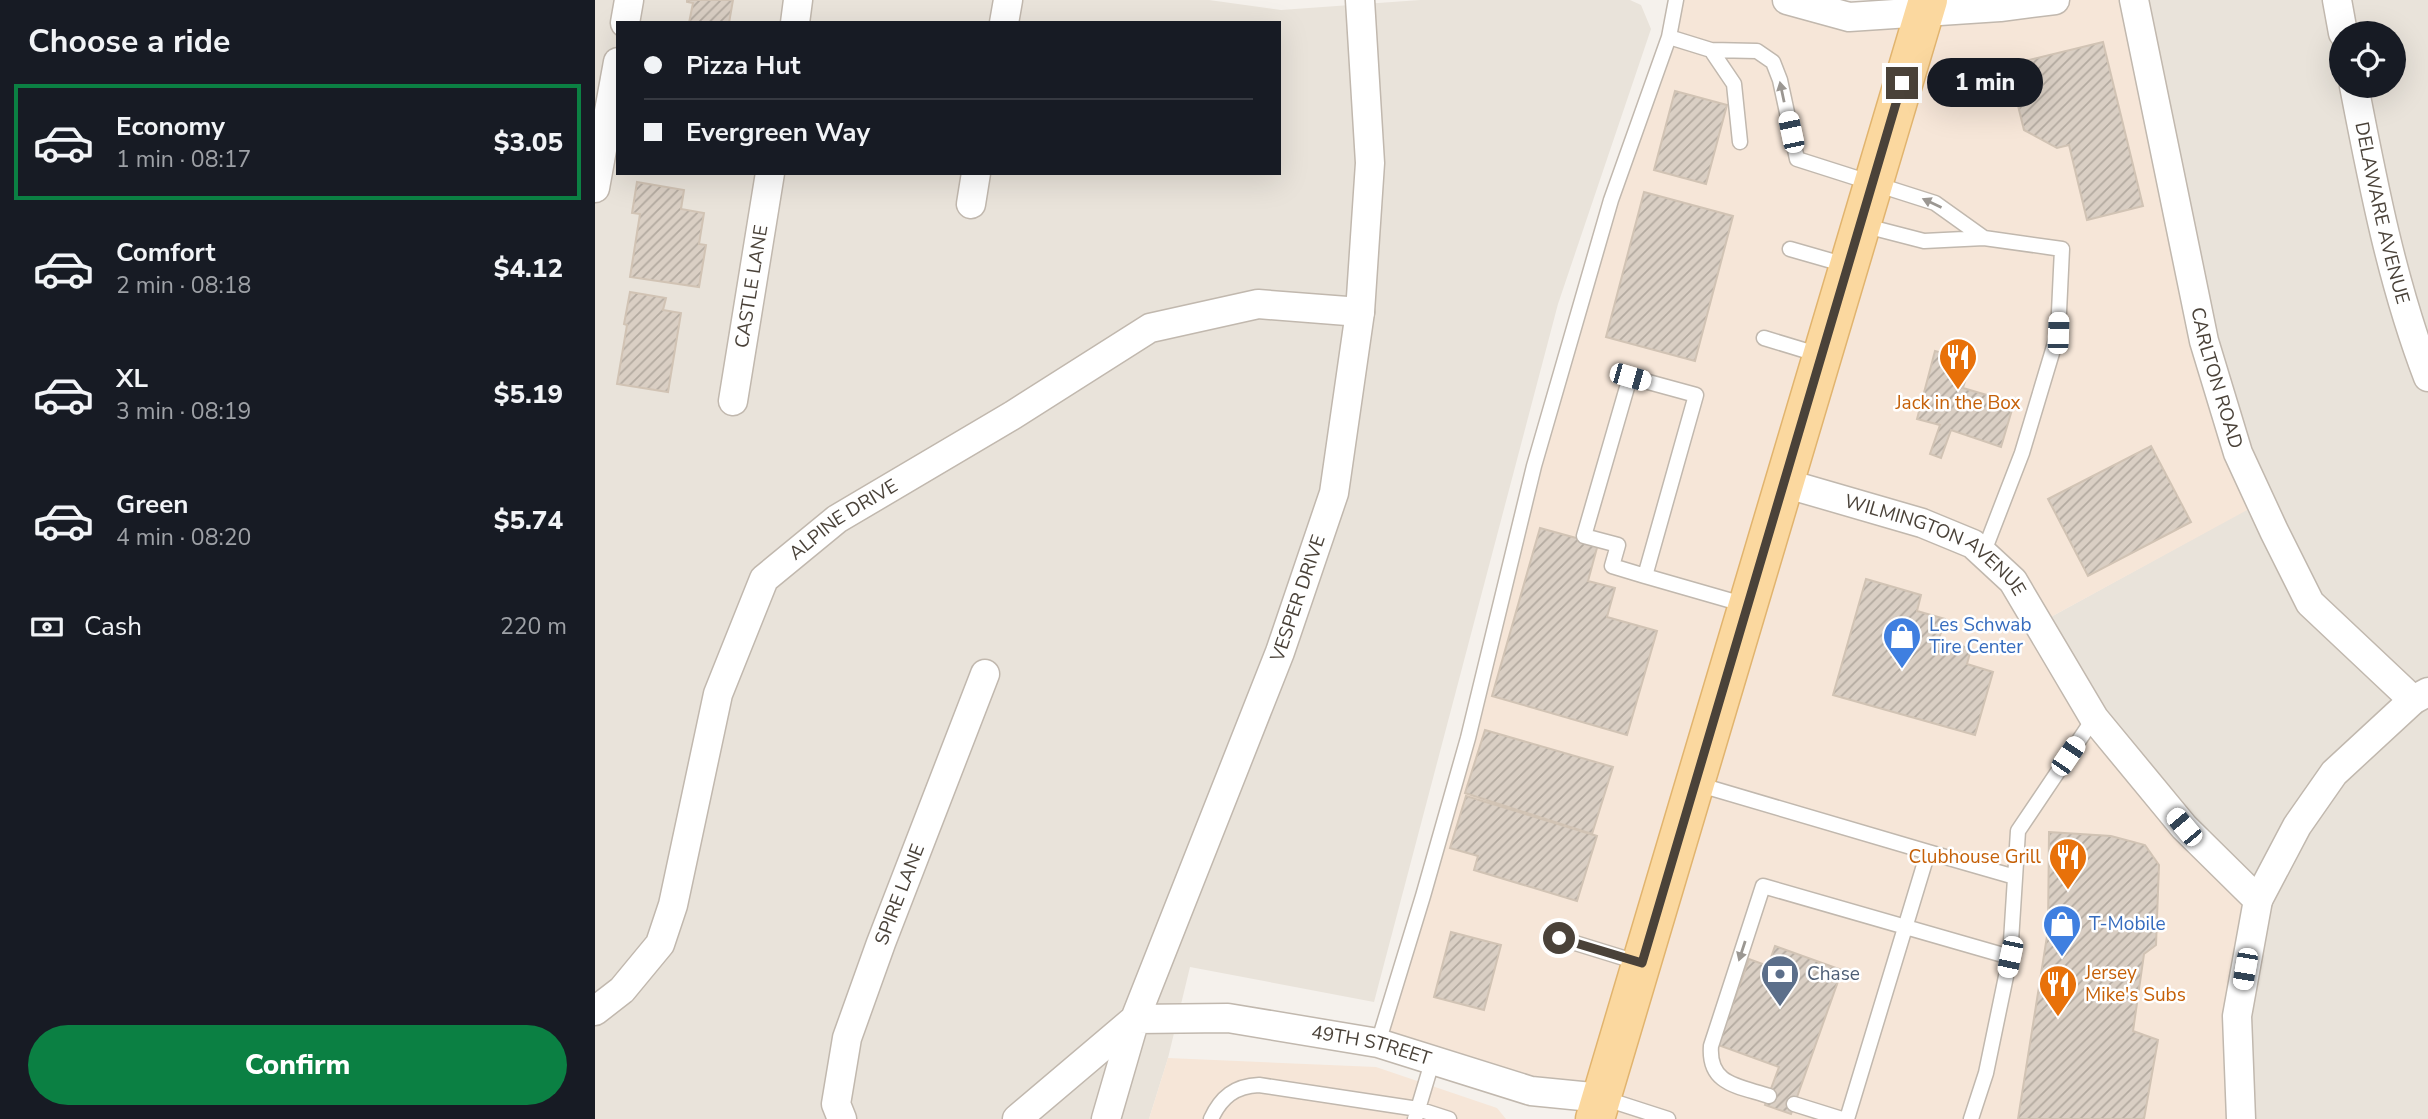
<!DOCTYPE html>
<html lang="en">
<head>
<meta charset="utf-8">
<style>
  :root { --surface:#171b24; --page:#20242c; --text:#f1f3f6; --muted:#9ea1a6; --line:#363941; --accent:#0b8043 }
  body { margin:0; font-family:"Nunito Sans",sans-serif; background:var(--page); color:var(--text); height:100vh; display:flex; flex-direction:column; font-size:26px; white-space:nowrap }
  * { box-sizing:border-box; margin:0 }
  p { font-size:23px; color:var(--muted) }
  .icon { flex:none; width:38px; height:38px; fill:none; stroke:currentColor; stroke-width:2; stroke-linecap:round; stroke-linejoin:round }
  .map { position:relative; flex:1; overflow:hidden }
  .drawer { display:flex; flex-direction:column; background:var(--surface); width:595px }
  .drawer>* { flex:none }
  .guide { position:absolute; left:21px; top:21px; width:665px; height:154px; border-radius:0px; box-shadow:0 7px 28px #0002; display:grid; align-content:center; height:154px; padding:0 28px; background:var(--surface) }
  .tools { position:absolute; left:1734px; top:21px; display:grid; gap:14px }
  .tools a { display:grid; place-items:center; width:77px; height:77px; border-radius:50%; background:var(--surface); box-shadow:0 7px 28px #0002; font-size:35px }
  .end { position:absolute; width:32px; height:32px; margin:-16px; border:9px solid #4a4239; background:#fff; box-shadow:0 0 0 4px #fff }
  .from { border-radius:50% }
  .bubble { position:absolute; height:49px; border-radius:24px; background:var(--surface); box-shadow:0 7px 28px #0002; font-size:23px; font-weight:800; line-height:49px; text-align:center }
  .car { position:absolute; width:21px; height:42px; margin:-21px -10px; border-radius:9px; box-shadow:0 0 5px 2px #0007; background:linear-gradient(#fff 24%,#345 0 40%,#fff 0 76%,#345 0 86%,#fff 0) }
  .guide b { display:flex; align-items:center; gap:24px; height:66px; font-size:26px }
  .guide b+b { border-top:2px solid var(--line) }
  .guide i { width:18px; height:18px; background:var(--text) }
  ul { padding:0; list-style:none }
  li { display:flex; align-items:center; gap:21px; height:116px; margin:0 14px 10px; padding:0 14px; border:4px solid transparent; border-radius:0px }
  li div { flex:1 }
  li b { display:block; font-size:26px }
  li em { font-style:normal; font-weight:800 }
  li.current { border-color:var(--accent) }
  li>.icon { width:63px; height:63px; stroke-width:1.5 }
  h2 { padding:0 28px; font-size:32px; line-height:84px }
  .pay { display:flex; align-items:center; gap:18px; height:77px; padding:0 28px; font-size:26px }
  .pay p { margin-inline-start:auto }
  .cta { display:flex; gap:14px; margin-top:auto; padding:14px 28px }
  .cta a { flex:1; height:80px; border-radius:42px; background:var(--accent); color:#fff; font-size:28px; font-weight:800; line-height:80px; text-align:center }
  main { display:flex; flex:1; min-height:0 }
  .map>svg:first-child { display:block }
  .residential { fill:#e9e3da; fill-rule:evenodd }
  .commercial { fill:#f6e6d8 }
  .building { fill:url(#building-hatch); stroke:#d1c3b4; stroke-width:2 }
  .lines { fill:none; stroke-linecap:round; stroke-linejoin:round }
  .lane-casing { stroke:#c1b8ae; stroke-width:17 }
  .street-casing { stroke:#c1b8ae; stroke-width:31 }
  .primary-casing { stroke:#e1b46e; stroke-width:41 }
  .lane { stroke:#fff; stroke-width:14 }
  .street { stroke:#fff; stroke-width:28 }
  .primary { stroke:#fbd89f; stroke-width:38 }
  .oneway { fill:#9b9792 }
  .route { stroke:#4a4239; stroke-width:9 }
  .labels { text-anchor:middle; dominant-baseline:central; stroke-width:5; stroke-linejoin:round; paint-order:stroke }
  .street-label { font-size:19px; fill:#4a4239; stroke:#fff }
  .food-label { font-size:19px; fill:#c56008; stroke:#fff }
  .shop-label { font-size:19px; fill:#366cbe; stroke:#fff; text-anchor:start }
  .service-label { font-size:19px; fill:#4e5e75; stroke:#fff; text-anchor:start }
</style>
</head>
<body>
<main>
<section class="drawer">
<h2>Choose a ride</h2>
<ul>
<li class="current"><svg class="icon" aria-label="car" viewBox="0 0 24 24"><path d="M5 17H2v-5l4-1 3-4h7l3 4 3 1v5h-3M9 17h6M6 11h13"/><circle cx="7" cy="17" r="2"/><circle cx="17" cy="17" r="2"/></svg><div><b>Economy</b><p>1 min · 08:17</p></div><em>$3.05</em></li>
<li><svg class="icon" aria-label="car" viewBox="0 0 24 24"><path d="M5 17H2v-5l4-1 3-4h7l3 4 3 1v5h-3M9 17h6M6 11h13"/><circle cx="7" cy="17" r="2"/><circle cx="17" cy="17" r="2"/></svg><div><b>Comfort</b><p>2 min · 08:18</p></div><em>$4.12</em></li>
<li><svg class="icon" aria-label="car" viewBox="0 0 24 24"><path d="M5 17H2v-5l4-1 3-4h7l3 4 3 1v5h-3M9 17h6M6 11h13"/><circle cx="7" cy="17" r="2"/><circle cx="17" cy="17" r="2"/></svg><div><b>XL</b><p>3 min · 08:19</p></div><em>$5.19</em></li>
<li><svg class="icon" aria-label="car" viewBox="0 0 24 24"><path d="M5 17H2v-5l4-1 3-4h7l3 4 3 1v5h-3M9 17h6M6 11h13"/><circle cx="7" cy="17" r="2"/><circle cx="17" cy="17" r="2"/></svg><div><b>Green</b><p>4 min · 08:20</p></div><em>$5.74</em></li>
</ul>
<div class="pay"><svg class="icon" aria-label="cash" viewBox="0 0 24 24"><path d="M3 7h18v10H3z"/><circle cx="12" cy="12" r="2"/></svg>Cash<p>220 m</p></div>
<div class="cta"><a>Confirm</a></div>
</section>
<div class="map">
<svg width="1833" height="1119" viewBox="0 0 1833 1119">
  <defs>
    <pattern id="building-hatch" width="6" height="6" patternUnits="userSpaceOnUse" patternTransform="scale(1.75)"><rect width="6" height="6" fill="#dacfc4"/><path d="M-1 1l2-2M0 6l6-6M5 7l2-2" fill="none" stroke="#b3aaa0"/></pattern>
  </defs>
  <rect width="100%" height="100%" fill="#f5f1ec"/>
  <path class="residential" d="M 0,0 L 614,0 L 686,10 L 825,0 L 1035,0 L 1046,5 L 1056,29 L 963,304 L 779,1002 L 595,967 L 573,1058 L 554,1119 L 0,1119 ZM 23,23 L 684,23 L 684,173 L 23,173 Z
    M 1539,0 L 1833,0 L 1833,1119 L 1646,1119 L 1443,624 L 1665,502 ZM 1746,33 L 1799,33 L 1799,86 L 1746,86 Z"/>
  <path class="commercial" d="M 1078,0 L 1192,0 L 1254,17 L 1460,0 L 1539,0 L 1665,503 L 1443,624 L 1663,900 L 1646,1119 L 996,1119 L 1002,1098 L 783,1043 Z
    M 573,1058 L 781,1067 L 902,1108 L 911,1119 L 554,1119 Z"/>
  <path class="building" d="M 92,0 L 138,0 L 134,23 L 94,23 L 98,3 L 92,2 Z
    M 1508,42 L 1548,206 L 1492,220 L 1474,145 L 1462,148 L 1429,130 L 1413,65 Z
    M 1080,91 L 1132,105 L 1111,184 L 1059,170 Z
    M 42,182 L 89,190 L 86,209 L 109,213 L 104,244 L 111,245 L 104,287 L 35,277 L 45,214 L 37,213 Z
    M 1049,192 L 1138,216 L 1100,361 L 1011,337 Z
    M 35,292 L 71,298 L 68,310 L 86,313 L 73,392 L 22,384 L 32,325 L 29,324 Z
    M 1340,351 L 1376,361 L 1368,388 L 1419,403 L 1406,447 L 1356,430 L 1346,458 L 1335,454 L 1345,425 L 1322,419 Z
    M 1556,446 L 1596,522 L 1493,576 L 1453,499 Z
    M 945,528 L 1003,544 L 993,581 L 1020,588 L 1012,617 L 1062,631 L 1032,735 L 897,696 Z
    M 1271,579 L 1326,595 L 1322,611 L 1350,619 L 1344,639 L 1376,649 L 1372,664 L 1398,672 L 1380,735 L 1238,695 Z
    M 890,730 L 1018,767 L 997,834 L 870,793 Z
    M 871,796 L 1002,836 L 982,901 L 879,870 L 883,856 L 855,848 Z
    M 1454,832 L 1516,836 L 1550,845 L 1564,865 L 1561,945 L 1549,954 L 1538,1031 L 1563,1040 L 1549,1119 L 1423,1119 L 1453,930 Z
    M 856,932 L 906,945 L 889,1010 L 839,997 Z
    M 1180,946 L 1247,970 L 1196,1114 L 1170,1105 L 1184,1067 L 1123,1045 L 1154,959 L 1173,966 Z"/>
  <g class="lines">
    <defs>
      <path id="lane" d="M 1081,0 L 1074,37 L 1116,50 L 1139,84 L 1145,142
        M 1116,50 L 1162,51 L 1178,62 L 1185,80 L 1202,159 L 1340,203 L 1389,238
        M 1267,225 L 1329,241 L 1389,238 L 1467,249 L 1463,333 L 1427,453 L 1388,554
        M 1195,249 L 1251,265
        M 1169,338 L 1225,355
        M 1050,576 L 1017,566 L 1023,545 L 989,536 L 1035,377 L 1101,395 L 1050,576 L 1151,605
        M 1102,784 L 1333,852
        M 964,938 L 1045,963
        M 783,1043 L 828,896 L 873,738 L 939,466 L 1016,200 L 1074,37
        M 1174,1096 C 1144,1086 1113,1085 1116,1046 L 1168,886 L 1415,957
        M 1008,1098 L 1073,1119
        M 1199,1104 L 1247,1119
        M 616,1119 C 626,1097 640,1086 664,1085 L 823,1109 L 854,1119
        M 820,1119 L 838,1059
        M 1252,1119 L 1333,852 L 1420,877
        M 1376,1119 L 1391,1073 L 1415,957 L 1423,831 L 1499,718"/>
      <g id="street">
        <path d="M 1192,0 L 1254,17 L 1405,7 L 1460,0"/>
        <path id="s1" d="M 1539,0 L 1609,341 L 1643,453 L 1679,531 L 1715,603 L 1818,700"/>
        <path d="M 1742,0 L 1748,33"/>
        <path d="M 30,23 L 34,0"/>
        <path d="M 200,23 L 203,0"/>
        <path d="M 409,23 L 413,0"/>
        <path id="s2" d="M 1759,86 C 1778,184 1797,283 1833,377"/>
        <path d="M 0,188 L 23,62"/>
        <path d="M 376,204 L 381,173"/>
        <path id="s3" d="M 138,401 L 175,173"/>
        <path id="s4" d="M 1189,483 L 1327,523 L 1378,544 L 1418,581 L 1499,718 L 1589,827 L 1663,900 L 1642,1016 L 1646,1119"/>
        <path d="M 1663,900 L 1702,826 L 1739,773 L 1818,700 L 1833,692"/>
        <path id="s5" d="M 0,1011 L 27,990 L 65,944 L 78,905 L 123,694 L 169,579 L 242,519 L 418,415 L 555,328 L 663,304 L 765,312"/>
        <path id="s6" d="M 247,1119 L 241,1104 L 252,1038 L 286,943 L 390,674"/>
        <path id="s7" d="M 422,1119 L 540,1019 L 685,652 L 739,493 L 765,312 L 775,163 L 765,0"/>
        <path id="s8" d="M 511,1119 L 540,1019 L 633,1018 L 783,1043 L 936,1091 L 1007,1098"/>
      </g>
      <path id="primary" d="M 1000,1119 L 1333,0"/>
    </defs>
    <use href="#lane" class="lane-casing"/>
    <use href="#street" class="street-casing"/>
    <use href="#primary" class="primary-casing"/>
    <use href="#lane" class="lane"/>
    <use href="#street" class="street"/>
    <use href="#primary" class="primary"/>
  </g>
  <defs><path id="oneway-solid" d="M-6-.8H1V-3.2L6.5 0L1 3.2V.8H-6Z" transform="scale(1.75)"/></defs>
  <g class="oneway">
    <use href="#oneway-solid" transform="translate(1187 92) rotate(-102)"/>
    <use href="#oneway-solid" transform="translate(1337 203) rotate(-155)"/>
    <use href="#oneway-solid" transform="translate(1147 951) rotate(108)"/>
  </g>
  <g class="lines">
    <path class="route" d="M 964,938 L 1047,963 L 1307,83"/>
  </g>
  <defs>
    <symbol id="restaurant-pin" viewBox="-11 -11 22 30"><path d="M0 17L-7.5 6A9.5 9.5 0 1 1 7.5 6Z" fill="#e8710a" stroke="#fff"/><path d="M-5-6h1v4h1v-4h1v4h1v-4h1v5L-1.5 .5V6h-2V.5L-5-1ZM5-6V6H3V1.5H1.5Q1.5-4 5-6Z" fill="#fff"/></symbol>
    <symbol id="shop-pin" viewBox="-11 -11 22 30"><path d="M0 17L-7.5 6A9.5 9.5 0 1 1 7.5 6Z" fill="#3f7fe0" stroke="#fff"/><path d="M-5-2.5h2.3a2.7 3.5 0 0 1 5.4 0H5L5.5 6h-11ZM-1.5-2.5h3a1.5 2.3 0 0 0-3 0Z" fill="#fff"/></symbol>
    <symbol id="bank-pin" viewBox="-11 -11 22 30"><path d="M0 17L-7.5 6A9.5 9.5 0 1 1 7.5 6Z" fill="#5c6f8a" stroke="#fff"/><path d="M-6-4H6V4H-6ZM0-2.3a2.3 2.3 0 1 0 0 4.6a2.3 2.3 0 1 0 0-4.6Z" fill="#fff"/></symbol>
  </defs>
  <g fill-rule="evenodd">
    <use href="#restaurant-pin" x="1341" y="335" width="44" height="60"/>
    <use href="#shop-pin" x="1285" y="614" width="44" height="60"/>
    <use href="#restaurant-pin" x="1451" y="835" width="44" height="60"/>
    <use href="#shop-pin" x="1445" y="902" width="44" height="60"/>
    <use href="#bank-pin" x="1163" y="952" width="44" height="60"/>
    <use href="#restaurant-pin" x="1441" y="962" width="44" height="60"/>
  </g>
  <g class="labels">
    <g class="street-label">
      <text stroke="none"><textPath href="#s2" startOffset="130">DELAWARE AVENUE</textPath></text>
      <text stroke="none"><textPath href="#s3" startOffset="116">CASTLE LANE</textPath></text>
      <text stroke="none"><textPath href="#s1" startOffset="387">CARLTON ROAD</textPath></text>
      <text stroke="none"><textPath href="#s5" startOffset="574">ALPINE DRIVE</textPath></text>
      <text stroke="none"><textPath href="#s4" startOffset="166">WILMINGTON AVENUE</textPath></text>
      <text stroke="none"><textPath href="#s7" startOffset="606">VESPER DRIVE</textPath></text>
      <text stroke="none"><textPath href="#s6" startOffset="236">SPIRE LANE</textPath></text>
      <text stroke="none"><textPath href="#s8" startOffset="343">49TH STREET</textPath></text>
    </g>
    <g class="food-label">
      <text x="1363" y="403">Jack in the Box</text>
      <text x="1446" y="857" text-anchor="end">Clubhouse Grill</text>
      <text x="1490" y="973" text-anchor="start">Jersey<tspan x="1490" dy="22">Mike's Subs</tspan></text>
    </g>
    <g class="shop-label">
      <text x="1334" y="625">Les Schwab<tspan x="1334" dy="22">Tire Center</tspan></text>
      <text x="1494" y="924">T-Mobile</text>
    </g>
    <g class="service-label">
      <text x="1212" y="974">Chase</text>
    </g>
  </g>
</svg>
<div class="tools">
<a><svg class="icon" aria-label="locate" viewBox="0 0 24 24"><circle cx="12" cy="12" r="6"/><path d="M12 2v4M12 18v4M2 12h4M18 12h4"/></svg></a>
</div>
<i class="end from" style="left:964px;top:938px"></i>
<i class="end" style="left:1307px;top:83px"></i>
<div class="bubble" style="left:1332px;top:58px;width:116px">1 min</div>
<i class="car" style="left:1196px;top:132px;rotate:348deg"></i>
<i class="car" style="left:1463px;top:333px;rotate:2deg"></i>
<i class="car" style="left:1035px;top:377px;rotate:106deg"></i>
<i class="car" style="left:1473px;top:756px;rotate:34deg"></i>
<i class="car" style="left:1589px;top:827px;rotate:320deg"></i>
<i class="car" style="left:1415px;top:957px;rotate:192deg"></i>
<i class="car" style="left:1650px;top:969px;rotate:190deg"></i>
<div class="guide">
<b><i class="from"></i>Pizza Hut</b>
<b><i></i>Evergreen Way</b>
</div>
</div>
</main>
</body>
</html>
